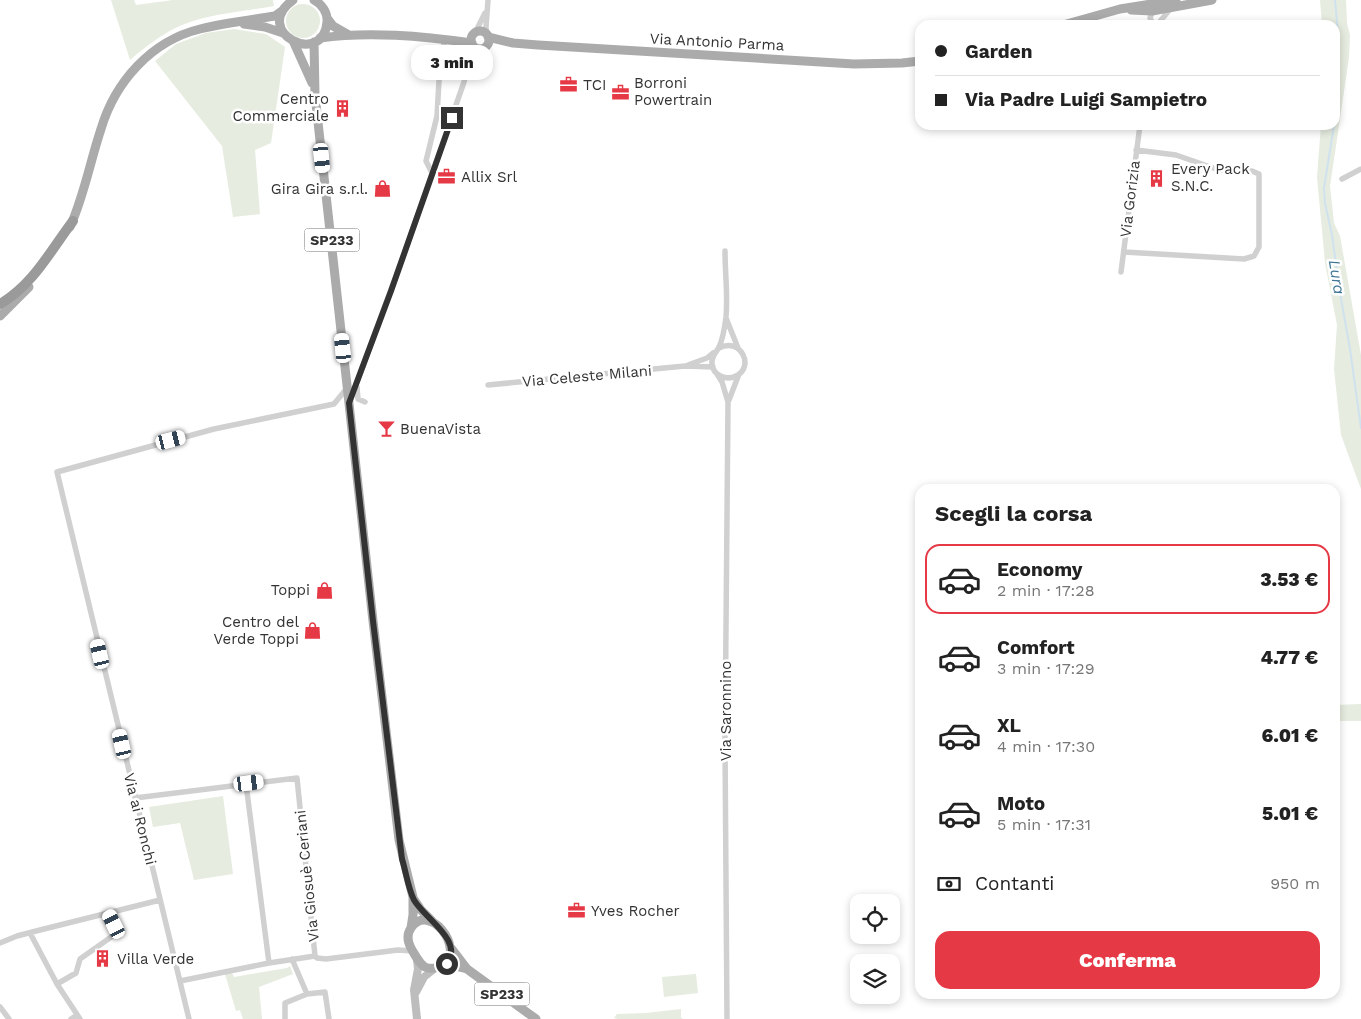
<!DOCTYPE html>
<html lang="it">
<head>
<meta charset="utf-8">
<style>
  :root { --surface:#fff; --page:#f6f6f6; --text:#222; --muted:#767676; --line:#e0e0e0; --accent:#e63946 }
  body { margin:0; font-family:"Work Sans",sans-serif; background:var(--page); color:var(--text); height:100vh; display:flex; flex-direction:column; font-size:19px; white-space:nowrap }
  * { box-sizing:border-box; margin:0 }
  p { font-size:16px; color:var(--muted) }
  .icon { flex:none; width:28px; height:28px; fill:none; stroke:currentColor; stroke-width:2; stroke-linecap:round; stroke-linejoin:round }
  .map { position:relative; flex:1; overflow:hidden }
  .panel { position:absolute; left:915px; top:484px; width:425px; height:515px; display:flex; flex-direction:column; background:var(--surface); border-radius:15px; box-shadow:0 2px 8px #0003 }
  .panel>* { flex:none }
  .banner { position:absolute; left:915px; top:20px; width:425px; height:110px; border-radius:15px; box-shadow:0 2px 8px #0003; display:grid; align-content:center; height:110px; padding:0 20px; background:var(--surface) }
  .tools { position:absolute; left:850px; top:894px; display:grid; gap:10px }
  .tools a { display:grid; place-items:center; width:50px; height:50px; border-radius:10px; background:var(--surface); box-shadow:0 2px 8px #0003; font-size:25px }
  .end { position:absolute; width:22px; height:22px; margin:-11px; border:6px solid #333; background:#fff; box-shadow:0 0 0 2px #fff }
  .from { border-radius:50% }
  .bubble { position:absolute; height:35px; border-radius:15px; background:var(--surface); box-shadow:0 2px 8px #0003; font-size:16px; font-weight:800; line-height:35px; text-align:center }
  .car { position:absolute; width:15px; height:30px; margin:-15px -8px; border-radius:6px; box-shadow:0 0 4px 1px #0007; background:linear-gradient(#fff 24%,#345 0 40%,#fff 0 76%,#345 0 86%,#fff 0) }
  .banner b { display:flex; align-items:center; gap:18px; height:48px; font-size:19px }
  .banner b+b { border-top:1px solid var(--line) }
  .banner i { width:12px; height:12px; background:var(--text) }
  ul { padding:0; list-style:none }
  li { display:flex; align-items:center; gap:15px; height:70px; margin:0 10px 8px; padding:0 10px; border:2px solid transparent; border-radius:15px }
  li div { flex:1 }
  li b { display:block; font-size:19px }
  li em { font-style:normal; font-weight:800 }
  li.active { border-color:var(--accent) }
  li>.icon { width:45px; height:45px; stroke-width:1.5 }
  h2 { padding:0 20px; font-size:22px; line-height:60px }
  .pay { display:flex; align-items:center; gap:12px; height:55px; padding:0 20px; font-size:19px }
  .pay p { margin-inline-start:auto }
  .button { display:flex; gap:10px; margin-top:auto; padding:10px 20px }
  .button a { flex:1; height:58px; border-radius:15px; background:var(--accent); color:#fff; font-size:20px; font-weight:800; line-height:58px; text-align:center }
  .map>svg:first-child { display:block }
  .green { fill:#e6ecdf }
  .lines { fill:none; stroke-linecap:round; stroke-linejoin:round }
  .stream { stroke:#cfe2ee; stroke-width:2 }
  .street { stroke:#d0d0d0; stroke-width:5.5 }
  .secondary { stroke:#bdbdbd; stroke-width:8 }
  .primary { stroke:#ababab; stroke-width:9 }
  .highway { stroke:#9a9a9a; stroke-width:10 }
  .route { stroke:#333; stroke-width:6 }
  .labels { text-anchor:middle; dominant-baseline:central; stroke-width:5; stroke-linejoin:round; paint-order:stroke }
  .shield { fill:#fff; stroke:#707070; stroke-width:1 }
  .shield-label { font-size:14px; font-weight:bold; fill:#333 }
  .street-label { font-size:15px; fill:#333; stroke:#fff }
  .poi-label { font-size:15px; fill:#333; stroke:#fff; text-anchor:start }
  .water-label { font-size:16px; font-style:italic; fill:#3f7597; stroke:#fff }
</style>
</head>
<body>
<div class="map">
<svg width="1361" height="1019" viewBox="0 0 1361 1019">
  <rect width="100%" height="100%" fill="#fff"/>
  <path class="green" d="M 111,0 L 134,0 L 136,5 L 173,0 L 273,0 L 274,6 C 243,12 211,13 182,25 C 163,33 145,47 130,60 Z
    M 1320,0 L 1346,0 L 1347,23 L 1350,35 L 1349,58 L 1330,186 L 1334,223 L 1340,236 L 1361,355 L 1361,489 L 1341,435 L 1334,369 L 1337,325 L 1325,263 L 1317,177 L 1321,125 L 1335,125 L 1335,25 L 1322,25 Z
    M286 21a17 17 0 1 1 34 0a17 17 0 1 1-34 0Z
    M 234,29 L 266,34 L 285,47 L 271,143 L 255,150 L 260,214 L 233,217 L 222,146 L 155,61 L 176,44 L 206,33 Z
    M 1361,704 L 1361,721 L 1335,721 L 1335,705 Z
    M 223,796 L 233,874 L 194,880 L 180,823 L 153,827 L 149,807 Z
    M 290,966 L 293,974 L 259,987 L 262,1019 L 243,1019 L 240,1010 L 236,1011 L 225,974 L 232,973 L 234,977 L 287,968 Z
    M 696,974 L 698,993 L 664,997 L 662,977 Z
    M 681,1009 L 681,1018 L 684,1019 L 618,1019 L 614,1018 L 617,1014 L 646,1013 Z"/>
  <g class="lines">
    <path class="stream" d="M 1335,0 C 1339,40 1341,76 1335,116
      M 1334,125 L 1324,188 L 1325,203 L 1332,235 L 1340,293 L 1350,349 L 1361,428"/>
    <path class="street" d="M 1153,9 L 1150,18 L 1153,24 L 1156,25
      M 1157,25 L 1171,8
      M 475,33 L 485,13
      M 487,35 L 486,27 L 488,0
      M 469,74 L 484,48
      M 432,173 L 426,161 L 437,116 L 440,63 L 445,39
      M 1342,179 L 1361,169
      M 1124,252 L 1244,259 L 1254,256 L 1259,247 L 1259,174 L 1252,171 L 1219,170 L 1176,155 L 1136,150
      M 1121,272 L 1140,125
      M 726,318 L 738,348
      M 719,348 C 741,337 755,367 736,376 C 726,381 713,375 712,364 C 711,356 716,353 719,347 C 723,339 725,325 726,317 C 728,295 725,273 725,251
      M 688,365 L 707,358 L 713,353
      M 717,374 L 722,382 L 728,402 L 725,742 L 727,1019
      M 488,385 L 685,366 L 713,367
      M 357,387 L 358,399 L 365,402
      M 729,400 L 739,374
      M 350,401 L 404,254 L 464,82 L 474,47
      M 246,784 L 269,963
      M 135,798 L 297,778 L 315,956
      M 30,933 L 57,984 L 80,1019
      M 0,943 L 17,936 L 40,930 L 160,900
      M 292,959 L 307,994
      M 180,981 L 269,963 L 315,956 L 317,958 L 326,959 L 398,950 L 413,951
      M 57,984 L 76,973 L 80,959 L 114,935 L 116,929 L 109,913
      M 0,1007 L 9,1019
      M 71,1019 L 77,1015
      M 189,1019 L 57,472 L 214,429 L 334,404 L 347,388
      M 285,1019 L 285,1003 L 307,994 L 325,992 L 329,1019"/>
    <path class="secondary" d="M 416,992 L 424,977 L 434,969
      M 417,1019 L 414,990 L 418,969 L 417,959"/>
    <path class="primary" d="M 293,0 C 250,31 323,69 327,22 C 328,13 322,4 314,0
      M 1131,10 L 1152,11 L 1212,0
      M 327,18 L 333,26 L 347,34
      M 244,24 L 265,27 L 283,33
      M 1063,25 L 1120,9 L 1176,0
      M471 40a9 9 0 1 1 18 0a9 9 0 1 1-18 0Z
      M 488,37 L 513,43 L 538,45 L 854,64 L 902,63 L 920,61
      M 320,38 C 369,31 422,36 472,43
      M 314,42 L 315,95 L 373,621 L 399,840 L 413,897 L 413,915 L 411,928
      M 294,43 L 312,83
      M 70,227 C 84,196 90,162 101,129 C 115,82 151,41 200,29 C 224,23 250,20 275,16 L 282,11
      M 0,316 L 29,287
      M 413,898 L 421,910 L 432,921
      M 451,948 L 467,969 L 536,1019
      M 444,966 C 465,947 429,902 411,928 C 406,935 408,943 412,950 C 422,967 424,972 444,966 C 452,964 460,967 467,969"/>
    <path class="highway" d="M 0,304 C 33,285 51,250 73,221"/>
  </g>
  <g class="lines">
    <path class="route" d="M 447,964 C 464,940 425,919 414,900 C 408,888 406,872 402,859 L 373,621 L 349,403 L 391,291 L 452,118"/>
  </g>
  <defs>
    <symbol id="office-bare" viewBox="-9 -9 18 18"><path d="M-6-3h4V-5.5h4V-3h4V5H-6ZM-1-4.5V-3h2v-1.5ZM-6 0V1H6V0Z" fill="#e63946" stroke="#fff" stroke-width="2.5" paint-order="stroke"/></symbol>
    <symbol id="building-bare" viewBox="-9 -9 18 18"><path d="M-4-6H4V6H1V3H-1V6H-4ZM-2.5-4.3h1.7v1.8h-1.7ZM.8-4.3h1.7v1.8H.8ZM-2.5-1h1.7V.8h-1.7ZM.8-1h1.7V.8H.8Z" fill="#e63946" stroke="#fff" stroke-width="2.5" paint-order="stroke"/></symbol>
    <symbol id="shop-bare" viewBox="-9 -9 18 18"><path d="M-5-2.5h2.3a2.7 3.5 0 0 1 5.4 0H5L5.5 6h-11ZM-1.5-2.5h3a1.5 2.3 0 0 0-3 0Z" fill="#e63946" stroke="#fff" stroke-width="2.5" paint-order="stroke"/></symbol>
    <symbol id="bar-bare" viewBox="-9 -9 18 18"><path d="M-6-5H6L.8 .8V4.5H3.5V6h-7V4.5H-.8V.8Z" fill="#e63946" stroke="#fff" stroke-width="2.5" paint-order="stroke"/></symbol>
  </defs>
  <g fill-rule="evenodd">
    <use href="#office-bare" x="556" y="72" width="25" height="25"/>
    <use href="#office-bare" x="608" y="80" width="25" height="25"/>
    <use href="#building-bare" x="330" y="96" width="25" height="25"/>
    <use href="#office-bare" x="434" y="164" width="25" height="25"/>
    <use href="#building-bare" x="1144" y="166" width="25" height="25"/>
    <use href="#shop-bare" x="370" y="176" width="25" height="25"/>
    <use href="#bar-bare" x="374" y="416" width="25" height="25"/>
    <use href="#shop-bare" x="312" y="578" width="25" height="25"/>
    <use href="#shop-bare" x="300" y="618" width="25" height="25"/>
    <use href="#office-bare" x="564" y="898" width="25" height="25"/>
    <use href="#building-bare" x="90" y="946" width="25" height="25"/>
  </g>
  <g class="labels">
    <g class="shield">
      <rect x="304.5" y="228.5" width="55" height="23" rx="4"/>
      <rect x="474.5" y="982.5" width="55" height="23" rx="4"/>
    </g>
    <g class="shield-label">
      <text x="332" y="240">SP233</text>
      <text x="502" y="994">SP233</text>
    </g>
    <g class="street-label">
      <text transform="translate(717 42) rotate(3)">Via Antonio Parma</text>
      <text transform="translate(1130 199) rotate(-83)">Via Gorizia</text>
      <text transform="translate(587 376) rotate(-5)">Via Celeste Milani</text>
      <text transform="translate(726 711) rotate(-90)">Via Saronnino</text>
      <text transform="translate(140 819) rotate(76)">Via ai Ronchi</text>
      <text transform="translate(307 876) rotate(-96)">Via Giosuè Ceriani</text>
    </g>
    <g class="poi-label">
      <text x="634" y="83">Borroni<tspan x="634" dy="17">Powertrain</tspan></text>
      <text x="583" y="85">TCI</text>
      <text x="329" y="99" text-anchor="end">Centro<tspan x="329" dy="17">Commerciale</tspan></text>
      <text x="1171" y="169">Every Pack<tspan x="1171" dy="17">S.N.C.</tspan></text>
      <text x="461" y="177">Allix Srl</text>
      <text x="368" y="189" text-anchor="end">Gira Gira s.r.l.</text>
      <text x="400" y="429">BuenaVista</text>
      <text x="310" y="590" text-anchor="end">Toppi</text>
      <text x="299" y="622" text-anchor="end">Centro del<tspan x="299" dy="17">Verde Toppi</tspan></text>
      <text x="591" y="911">Yves Rocher</text>
      <text x="117" y="959">Villa Verde</text>
    </g>
    <g class="water-label">
      <text transform="translate(1337 277) rotate(81)">Lura</text>
    </g>
  </g>
</svg>
<div class="tools">
<a><svg class="icon" aria-label="locate" viewBox="0 0 24 24"><circle cx="12" cy="12" r="6"/><path d="M12 2v4M12 18v4M2 12h4M18 12h4"/></svg></a>
<a><svg class="icon" aria-label="layers" viewBox="0 0 24 24"><path d="M12 4l9 5-9 5-9-5zM3 14l9 5 9-5"/></svg></a>
</div>
<i class="end from" style="left:447px;top:964px"></i>
<i class="end" style="left:452px;top:118px"></i>
<div class="bubble" style="left:411px;top:45px;width:82px">3 min</div>
<i class="car" style="left:322px;top:158px;rotate:174deg"></i>
<i class="car" style="left:343px;top:348px;rotate:354deg"></i>
<i class="car" style="left:171px;top:440px;rotate:76deg"></i>
<i class="car" style="left:100px;top:654px;rotate:347deg"></i>
<i class="car" style="left:122px;top:744px;rotate:347deg"></i>
<i class="car" style="left:249px;top:783px;rotate:83deg"></i>
<i class="car" style="left:114px;top:924px;rotate:334deg"></i>
<div class="banner">
<b><i class="from"></i>Garden</b>
<b><i></i>Via Padre Luigi Sampietro</b>
</div>
<section class="panel">
<h2>Scegli la corsa</h2>
<ul>
<li class="active"><svg class="icon" aria-label="car" viewBox="0 0 24 24"><path d="M5 17H2v-5l4-1 3-4h7l3 4 3 1v5h-3M9 17h6M6 11h13"/><circle cx="7" cy="17" r="2"/><circle cx="17" cy="17" r="2"/></svg><div><b>Economy</b><p>2 min · 17:28</p></div><em>3.53 €</em></li>
<li><svg class="icon" aria-label="car" viewBox="0 0 24 24"><path d="M5 17H2v-5l4-1 3-4h7l3 4 3 1v5h-3M9 17h6M6 11h13"/><circle cx="7" cy="17" r="2"/><circle cx="17" cy="17" r="2"/></svg><div><b>Comfort</b><p>3 min · 17:29</p></div><em>4.77 €</em></li>
<li><svg class="icon" aria-label="car" viewBox="0 0 24 24"><path d="M5 17H2v-5l4-1 3-4h7l3 4 3 1v5h-3M9 17h6M6 11h13"/><circle cx="7" cy="17" r="2"/><circle cx="17" cy="17" r="2"/></svg><div><b>XL</b><p>4 min · 17:30</p></div><em>6.01 €</em></li>
<li><svg class="icon" aria-label="car" viewBox="0 0 24 24"><path d="M5 17H2v-5l4-1 3-4h7l3 4 3 1v5h-3M9 17h6M6 11h13"/><circle cx="7" cy="17" r="2"/><circle cx="17" cy="17" r="2"/></svg><div><b>Moto</b><p>5 min · 17:31</p></div><em>5.01 €</em></li>
</ul>
<div class="pay"><svg class="icon" aria-label="cash" viewBox="0 0 24 24"><path d="M3 7h18v10H3z"/><circle cx="12" cy="12" r="2"/></svg>Contanti<p>950 m</p></div>
<div class="button"><a>Conferma</a></div>
</section>
</div>
</body>
</html>
